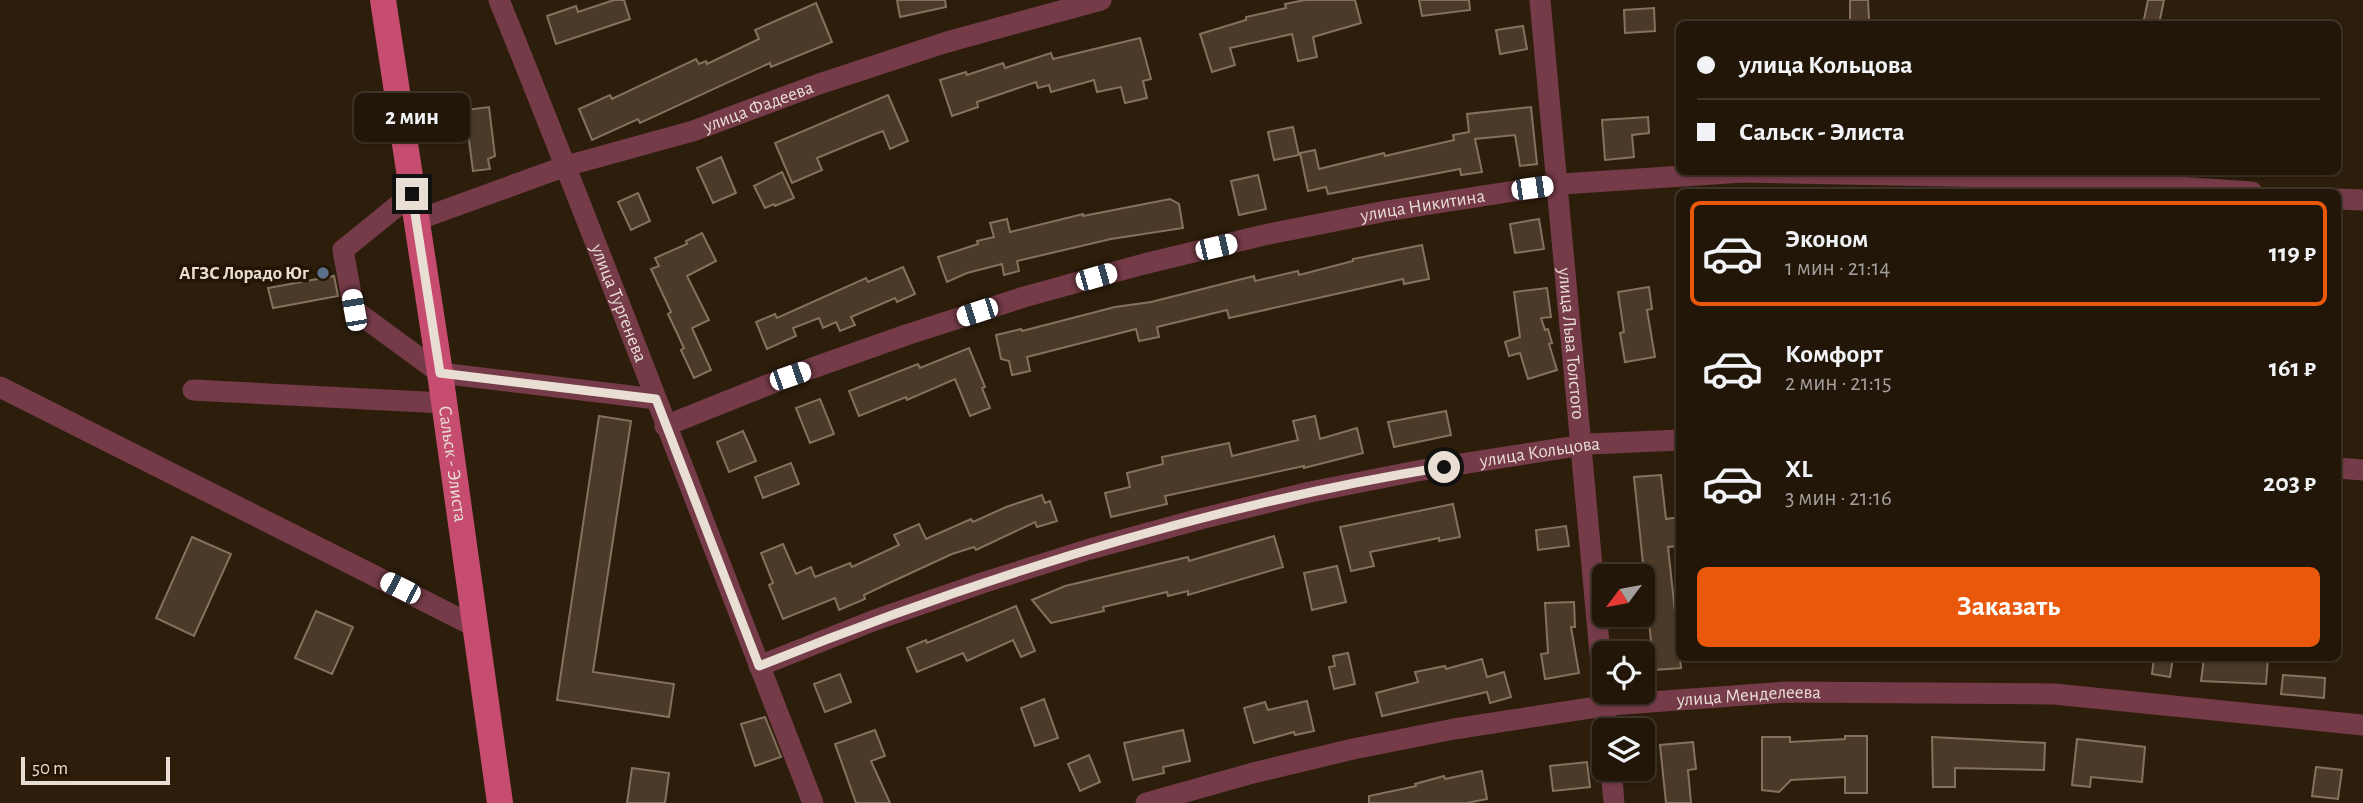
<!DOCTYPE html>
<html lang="ru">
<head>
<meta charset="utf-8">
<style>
  :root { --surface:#221608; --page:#2e2316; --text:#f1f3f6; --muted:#a29f9c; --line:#3f3529; --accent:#ea580c }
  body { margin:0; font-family:"Alegreya Sans",sans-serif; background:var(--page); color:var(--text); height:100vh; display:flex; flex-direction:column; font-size:26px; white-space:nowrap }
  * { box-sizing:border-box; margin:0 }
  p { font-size:23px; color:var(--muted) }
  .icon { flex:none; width:38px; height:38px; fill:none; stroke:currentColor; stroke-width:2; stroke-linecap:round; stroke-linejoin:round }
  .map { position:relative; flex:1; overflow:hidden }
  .sheet { position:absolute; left:1676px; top:189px; width:665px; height:472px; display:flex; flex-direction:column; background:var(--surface); border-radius:10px; box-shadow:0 2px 5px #0004,0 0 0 2px var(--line) }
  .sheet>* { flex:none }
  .top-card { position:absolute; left:1676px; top:21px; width:665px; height:154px; border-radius:10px; box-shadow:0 2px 5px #0004,0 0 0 2px var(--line); display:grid; align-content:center; height:154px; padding:0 21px; background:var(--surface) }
  .needle { width:46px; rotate:238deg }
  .buttons { position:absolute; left:1592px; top:564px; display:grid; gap:14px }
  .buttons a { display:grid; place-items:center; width:63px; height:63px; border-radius:10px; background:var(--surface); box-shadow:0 2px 5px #0004,0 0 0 2px var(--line); font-size:35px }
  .scale { position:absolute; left:21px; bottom:18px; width:149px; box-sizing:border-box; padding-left:7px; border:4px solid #e9ded3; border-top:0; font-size:19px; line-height:24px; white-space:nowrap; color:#e9ded3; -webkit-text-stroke:5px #231403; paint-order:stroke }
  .end { position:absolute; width:32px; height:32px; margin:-16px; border:9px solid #e9ded3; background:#111; box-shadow:0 0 0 4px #111 }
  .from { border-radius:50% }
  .bubble { position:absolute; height:49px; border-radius:10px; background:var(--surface); box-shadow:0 2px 5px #0004,0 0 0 2px var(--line); font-size:23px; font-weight:700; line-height:49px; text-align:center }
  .car { position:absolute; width:21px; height:42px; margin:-21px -10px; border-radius:9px; box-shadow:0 0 5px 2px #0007; background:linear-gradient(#fff 24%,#345 0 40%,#fff 0 76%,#345 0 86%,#fff 0) }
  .top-card b { display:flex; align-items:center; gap:24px; height:66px; font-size:26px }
  .top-card b+b { border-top:2px solid var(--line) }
  .top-card i { width:18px; height:18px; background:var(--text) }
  ul { padding:12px 0 0; list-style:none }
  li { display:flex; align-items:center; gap:21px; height:105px; margin:0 14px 10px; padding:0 7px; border:4px solid transparent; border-radius:10px }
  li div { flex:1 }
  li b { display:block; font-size:26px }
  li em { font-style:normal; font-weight:700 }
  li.active { border-color:var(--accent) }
  li>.icon { width:63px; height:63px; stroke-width:1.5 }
  .primary-button { display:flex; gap:14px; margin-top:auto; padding:14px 21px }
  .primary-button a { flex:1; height:80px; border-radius:10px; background:var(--accent); color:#fff; font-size:28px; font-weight:700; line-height:80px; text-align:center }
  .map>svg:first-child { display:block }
  .building { fill:#4b3a27; stroke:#85725e; stroke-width:2 }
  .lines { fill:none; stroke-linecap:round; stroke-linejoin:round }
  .minor { stroke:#753b48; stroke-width:21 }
  .major { stroke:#c64d6f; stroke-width:26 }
  .route { stroke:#e9ded3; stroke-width:9 }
  .service-dot { fill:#5c6f8a; stroke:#231403; stroke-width:2.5 }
  .labels { text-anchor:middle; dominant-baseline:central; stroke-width:7; stroke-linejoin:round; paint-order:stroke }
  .street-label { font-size:19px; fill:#e9ded3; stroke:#231403 }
  .poi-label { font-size:19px; font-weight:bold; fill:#e9ded3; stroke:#231403; text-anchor:end }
</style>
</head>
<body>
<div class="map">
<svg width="2363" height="803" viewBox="0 0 2363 803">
  <rect width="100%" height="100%" fill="#2d1e0b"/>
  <path class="building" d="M 614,0 L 624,0 L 630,19 L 556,44 L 547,16 L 576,6 L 578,12 Z
    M 897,0 L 945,0 L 946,7 L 900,17 Z
    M 1305,0 L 1355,0 L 1361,23 L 1313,37 L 1317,57 L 1298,61 L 1292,34 L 1230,48 L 1235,65 L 1212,72 L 1200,34 L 1246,20 L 1246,17 L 1286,8 L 1285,4 Z
    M 1419,0 L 1469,0 L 1470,10 L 1422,16 Z
    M 1850,0 L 1868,0 L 1869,20 L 1850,20 Z
    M 2148,0 L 2164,0 L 2159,24 L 2143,24 Z
    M 816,3 L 832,42 L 771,67 L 770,63 L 640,123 L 638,119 L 592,140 L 579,109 L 610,95 L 612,99 L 696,59 L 699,64 L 706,61 L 707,64 L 759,39 L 755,30 Z
    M 1654,8 L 1655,31 L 1625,33 L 1624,10 Z
    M 1523,26 L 1527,49 L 1500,54 L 1496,30 Z
    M 1140,38 L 1151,79 L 1143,81 L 1147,98 L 1125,103 L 1121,87 L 1097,92 L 1094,80 L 1051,92 L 1049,85 L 1038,88 L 1036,82 L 977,102 L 978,107 L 952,116 L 940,80 L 966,72 L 967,75 L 1003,63 L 1005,68 L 1051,53 L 1053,59 Z
    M 888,95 L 908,141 L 890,149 L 883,131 L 870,136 L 817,158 L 822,170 L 792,183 L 775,143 Z
    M 489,107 L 495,156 L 488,159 L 490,169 L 473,171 L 465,110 Z
    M 1531,107 L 1537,164 L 1520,166 L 1515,135 L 1475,139 L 1482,172 L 1461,175 L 1460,169 L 1328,194 L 1326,187 L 1308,191 L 1300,153 L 1315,150 L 1319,169 L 1384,153 L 1385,156 L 1454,140 L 1453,135 L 1469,132 L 1467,114 Z
    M 1648,117 L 1649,133 L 1632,135 L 1634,157 L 1605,160 L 1602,120 Z
    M 1293,127 L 1299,155 L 1274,160 L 1268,132 Z
    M 721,157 L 736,193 L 713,203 L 697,168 Z
    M 782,172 L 794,198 L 775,206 L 774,204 L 765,208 L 754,186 Z
    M 1258,175 L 1266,209 L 1239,215 L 1231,181 Z
    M 638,193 L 650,221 L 631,230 L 618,202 Z
    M 1170,199 L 1179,204 L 1183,228 L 1111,239 L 1017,261 L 1019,271 L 1004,275 L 1002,264 L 967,273 L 947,282 L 938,257 L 978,244 L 977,241 L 994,237 L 990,223 L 1007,219 L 1010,232 L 1083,214 L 1083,216 Z
    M 1539,219 L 1544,249 L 1515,253 L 1510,224 Z
    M 702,233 L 716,261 L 687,276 L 709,320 L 692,328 L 711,370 L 694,378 L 681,350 L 684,348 L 668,314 L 671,312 L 651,269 L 659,266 L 655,258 L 687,244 L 686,241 Z
    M 1422,245 L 1429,279 L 1404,284 L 1403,279 L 1229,318 L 1227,310 L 1157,327 L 1159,337 L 1139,341 L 1136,329 L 1027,357 L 1030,371 L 1012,375 L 1009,361 L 1001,359 L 996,335 L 1021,329 L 1022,331 L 1115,307 L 1151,302 L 1254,276 L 1255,281 L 1298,271 L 1299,275 L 1353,261 L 1353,259 Z
    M 903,267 L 915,294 L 897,302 L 895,298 L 851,317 L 855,325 L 840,331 L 836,322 L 823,328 L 819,318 L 793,328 L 796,336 L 767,349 L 756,322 L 775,314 L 777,318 L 866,278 L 868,282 Z
    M 334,276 L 338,296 L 273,308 L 268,288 Z
    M 1649,287 L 1652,309 L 1647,310 L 1655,357 L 1625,362 L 1620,333 L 1624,332 L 1618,292 Z
    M 1547,288 L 1551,317 L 1541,318 L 1545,330 L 1548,329 L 1552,343 L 1549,344 L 1557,370 L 1528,379 L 1520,353 L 1509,356 L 1505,342 L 1520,337 L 1514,292 Z
    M 969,348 L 985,387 L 982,388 L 990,408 L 970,416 L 955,379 L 907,400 L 906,397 L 859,416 L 849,391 L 918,364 L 920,368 Z
    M 820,399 L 834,434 L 810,443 L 796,408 Z
    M 1446,411 L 1451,435 L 1394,447 L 1388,422 Z
    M 599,416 L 631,421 L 593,672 L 674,684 L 669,717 L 557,700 Z
    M 1315,416 L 1320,439 L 1357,428 L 1363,453 L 1304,468 L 1304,466 L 1165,496 L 1167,504 L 1111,517 L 1105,493 L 1130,487 L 1127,473 L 1163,464 L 1162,457 L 1229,443 L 1232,456 L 1298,440 L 1293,421 Z
    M 743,431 L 756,461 L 729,472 L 717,442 Z
    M 791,463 L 799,484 L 763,498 L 755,477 Z
    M 1661,475 L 1666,519 L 1680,517 L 1680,546 L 1668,547 L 1681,668 L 1654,670 L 1634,477 Z
    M 1042,495 L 1045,503 L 1050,501 L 1057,521 L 1037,527 L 1035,522 L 976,550 L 974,547 L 952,554 L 887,584 L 864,595 L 865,599 L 839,610 L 835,598 L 783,619 L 769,585 L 773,583 L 761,553 L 783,544 L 796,574 L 811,567 L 815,577 L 850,563 L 852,567 L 899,545 L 894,535 L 919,524 L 926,539 L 971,519 L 973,522 L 1006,507 Z
    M 1453,504 L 1460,537 L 1439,541 L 1439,538 L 1370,552 L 1374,566 L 1351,571 L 1340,527 Z
    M 1566,526 L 1569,546 L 1538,550 L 1536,530 Z
    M 1274,536 L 1283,567 L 1188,595 L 1188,591 L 1168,596 L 1167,592 L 1103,607 L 1104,611 L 1051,623 L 1032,600 L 1065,586 L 1188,557 L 1189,561 Z
    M 192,537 L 231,554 L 194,636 L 156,618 Z
    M 1337,566 L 1346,602 L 1312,610 L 1304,573 Z
    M 1574,602 L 1575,627 L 1571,627 L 1579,673 L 1545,679 L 1541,654 L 1548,653 L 1545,603 Z
    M 1016,606 L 1035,651 L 1021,657 L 1013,640 L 967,661 L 963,653 L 917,672 L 907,648 L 926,640 L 927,643 Z
    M 316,611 L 353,627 L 332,674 L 295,658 Z
    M 1348,653 L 1355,684 L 1334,689 L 1329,667 L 1335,666 L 1333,656 Z
    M 2154,658 L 2173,658 L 2170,677 L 2152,674 Z
    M 2204,658 L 2268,658 L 2266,684 L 2201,681 Z
    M 1482,659 L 1487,677 L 1504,672 L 1511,697 L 1490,703 L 1487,692 L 1382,716 L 1376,693 L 1418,682 L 1415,672 L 1445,666 L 1446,669 Z
    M 840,674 L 851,702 L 825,712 L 814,684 Z
    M 2283,675 L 2325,678 L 2324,698 L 2281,694 Z
    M 1044,699 L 1058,738 L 1035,746 L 1021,708 Z
    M 1307,701 L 1314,731 L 1295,735 L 1294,732 L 1254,743 L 1244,708 L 1265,702 L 1268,710 Z
    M 765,717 L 781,757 L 755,766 L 741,724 Z
    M 875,730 L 885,756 L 871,761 L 890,803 L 856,803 L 835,744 Z
    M 1183,730 L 1190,761 L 1163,767 L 1164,773 L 1133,780 L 1124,743 Z
    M 1845,736 L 1867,736 L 1867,793 L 1845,793 L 1845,777 L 1791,780 L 1779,792 L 1762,790 L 1762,737 L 1790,737 L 1790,742 L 1845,739 Z
    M 1932,737 L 2045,743 L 2044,770 L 1955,768 L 1955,787 L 1933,787 Z
    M 2077,739 L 2145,747 L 2142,782 L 2091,777 L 2090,787 L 2072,785 Z
    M 1693,742 L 1696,769 L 1688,770 L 1691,803 L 1666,803 L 1660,745 Z
    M 1089,755 L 1100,782 L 1080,791 L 1068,764 Z
    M 1587,762 L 1590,787 L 1553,791 L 1550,766 Z
    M 2316,767 L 2342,770 L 2338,799 L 2312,796 Z
    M 632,768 L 669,773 L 665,803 L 627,803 Z
    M 1482,771 L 1487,799 L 1467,803 L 1369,803 L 1369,796 L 1416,786 L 1415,784 L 1444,776 L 1445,779 Z"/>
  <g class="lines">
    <g class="minor">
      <path id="s1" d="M 499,0 C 607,266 708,535 813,803"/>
      <path id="s2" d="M 1540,0 L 1607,730"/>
      <path d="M 412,194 L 343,250 L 354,310 L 440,373 L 656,399"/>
      <path d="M 2338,199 L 2363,200"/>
      <path id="s3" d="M 417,220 L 566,166 L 693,131 L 819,84 L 947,42 L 1101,0"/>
      <path d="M 0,387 L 474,626"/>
      <path d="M 193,390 L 444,403"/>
      <path id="s4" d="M 665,426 L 790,376 L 906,335 L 1024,297 L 1144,264 L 1264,235 L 1386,211 L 1508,192 L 1562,184 L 1744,172 L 2045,178 L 2252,192"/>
      <path d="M 2338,468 L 2363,470"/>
      <path id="s5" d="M 759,666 L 875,620 L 982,583 L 1090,549 L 1200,519 L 1310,492 L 1422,470 L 1589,444 L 1680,440"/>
      <path d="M 1611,768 L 1614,803"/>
      <path id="s6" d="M 1146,803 L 1253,773 L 1353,749 L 1454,729 L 1610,705 L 1786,692 L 2054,694 L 2363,725"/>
    </g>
    <path class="major" id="s7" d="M 383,0 L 440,373 L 500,803"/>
  </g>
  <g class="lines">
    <path class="route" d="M 412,194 L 440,373 L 656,399 L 759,666 C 980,577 1208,505 1444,467"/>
  </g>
  <circle class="service-dot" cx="323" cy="273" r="7"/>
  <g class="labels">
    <g class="street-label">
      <text stroke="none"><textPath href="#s3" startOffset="360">улица Фадеева</textPath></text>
      <text stroke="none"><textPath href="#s4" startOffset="791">улица Никитина</textPath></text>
      <text stroke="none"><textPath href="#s1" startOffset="326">улица Тургенева</textPath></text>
      <text stroke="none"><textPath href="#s2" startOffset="345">улица Льва Толстого</textPath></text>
      <text stroke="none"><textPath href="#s5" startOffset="812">улица Кольцова</textPath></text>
      <text stroke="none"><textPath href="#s7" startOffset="469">Сальск - Элиста</textPath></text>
      <text stroke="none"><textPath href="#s6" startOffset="614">улица Менделеева</textPath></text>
    </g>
    <g class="poi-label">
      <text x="309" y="273">АГЗС Лорадо Юг</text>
    </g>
  </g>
</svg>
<div class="buttons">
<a><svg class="needle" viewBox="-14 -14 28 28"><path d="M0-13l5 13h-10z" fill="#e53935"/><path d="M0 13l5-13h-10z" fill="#a29f9c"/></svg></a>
<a><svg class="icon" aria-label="locate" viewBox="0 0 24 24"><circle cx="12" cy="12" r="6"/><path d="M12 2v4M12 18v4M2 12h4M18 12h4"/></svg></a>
<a><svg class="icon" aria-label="layers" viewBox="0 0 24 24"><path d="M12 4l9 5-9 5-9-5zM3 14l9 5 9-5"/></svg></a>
</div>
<div class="scale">50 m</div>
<i class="end from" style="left:1444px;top:467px"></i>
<i class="end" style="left:412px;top:194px"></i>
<div class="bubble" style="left:354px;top:93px;width:116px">2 мин</div>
<i class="car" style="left:1532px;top:188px;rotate:82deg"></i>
<i class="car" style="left:1216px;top:247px;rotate:77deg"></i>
<i class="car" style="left:1096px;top:277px;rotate:74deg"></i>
<i class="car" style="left:354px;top:310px;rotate:350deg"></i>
<i class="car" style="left:977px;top:312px;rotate:252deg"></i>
<i class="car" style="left:790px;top:376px;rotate:71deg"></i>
<i class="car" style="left:400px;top:588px;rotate:297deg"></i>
<div class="top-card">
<b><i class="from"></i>улица Кольцова</b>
<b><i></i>Сальск - Элиста</b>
</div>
<section class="sheet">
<ul>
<li class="active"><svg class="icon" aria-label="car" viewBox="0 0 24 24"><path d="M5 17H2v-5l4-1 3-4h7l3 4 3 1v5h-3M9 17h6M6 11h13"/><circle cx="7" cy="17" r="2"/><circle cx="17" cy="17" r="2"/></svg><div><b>Эконом</b><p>1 мин · 21:14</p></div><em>119 ₽</em></li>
<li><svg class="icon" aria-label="car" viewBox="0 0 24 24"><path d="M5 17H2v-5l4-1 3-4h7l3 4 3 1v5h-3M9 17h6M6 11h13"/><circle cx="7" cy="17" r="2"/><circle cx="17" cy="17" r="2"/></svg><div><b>Комфорт</b><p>2 мин · 21:15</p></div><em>161 ₽</em></li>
<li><svg class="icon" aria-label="car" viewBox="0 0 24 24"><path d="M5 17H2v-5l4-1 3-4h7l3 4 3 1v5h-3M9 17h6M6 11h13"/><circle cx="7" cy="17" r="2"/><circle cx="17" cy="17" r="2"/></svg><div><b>XL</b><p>3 мин · 21:16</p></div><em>203 ₽</em></li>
</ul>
<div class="primary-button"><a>Заказать</a></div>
</section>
</div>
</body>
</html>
